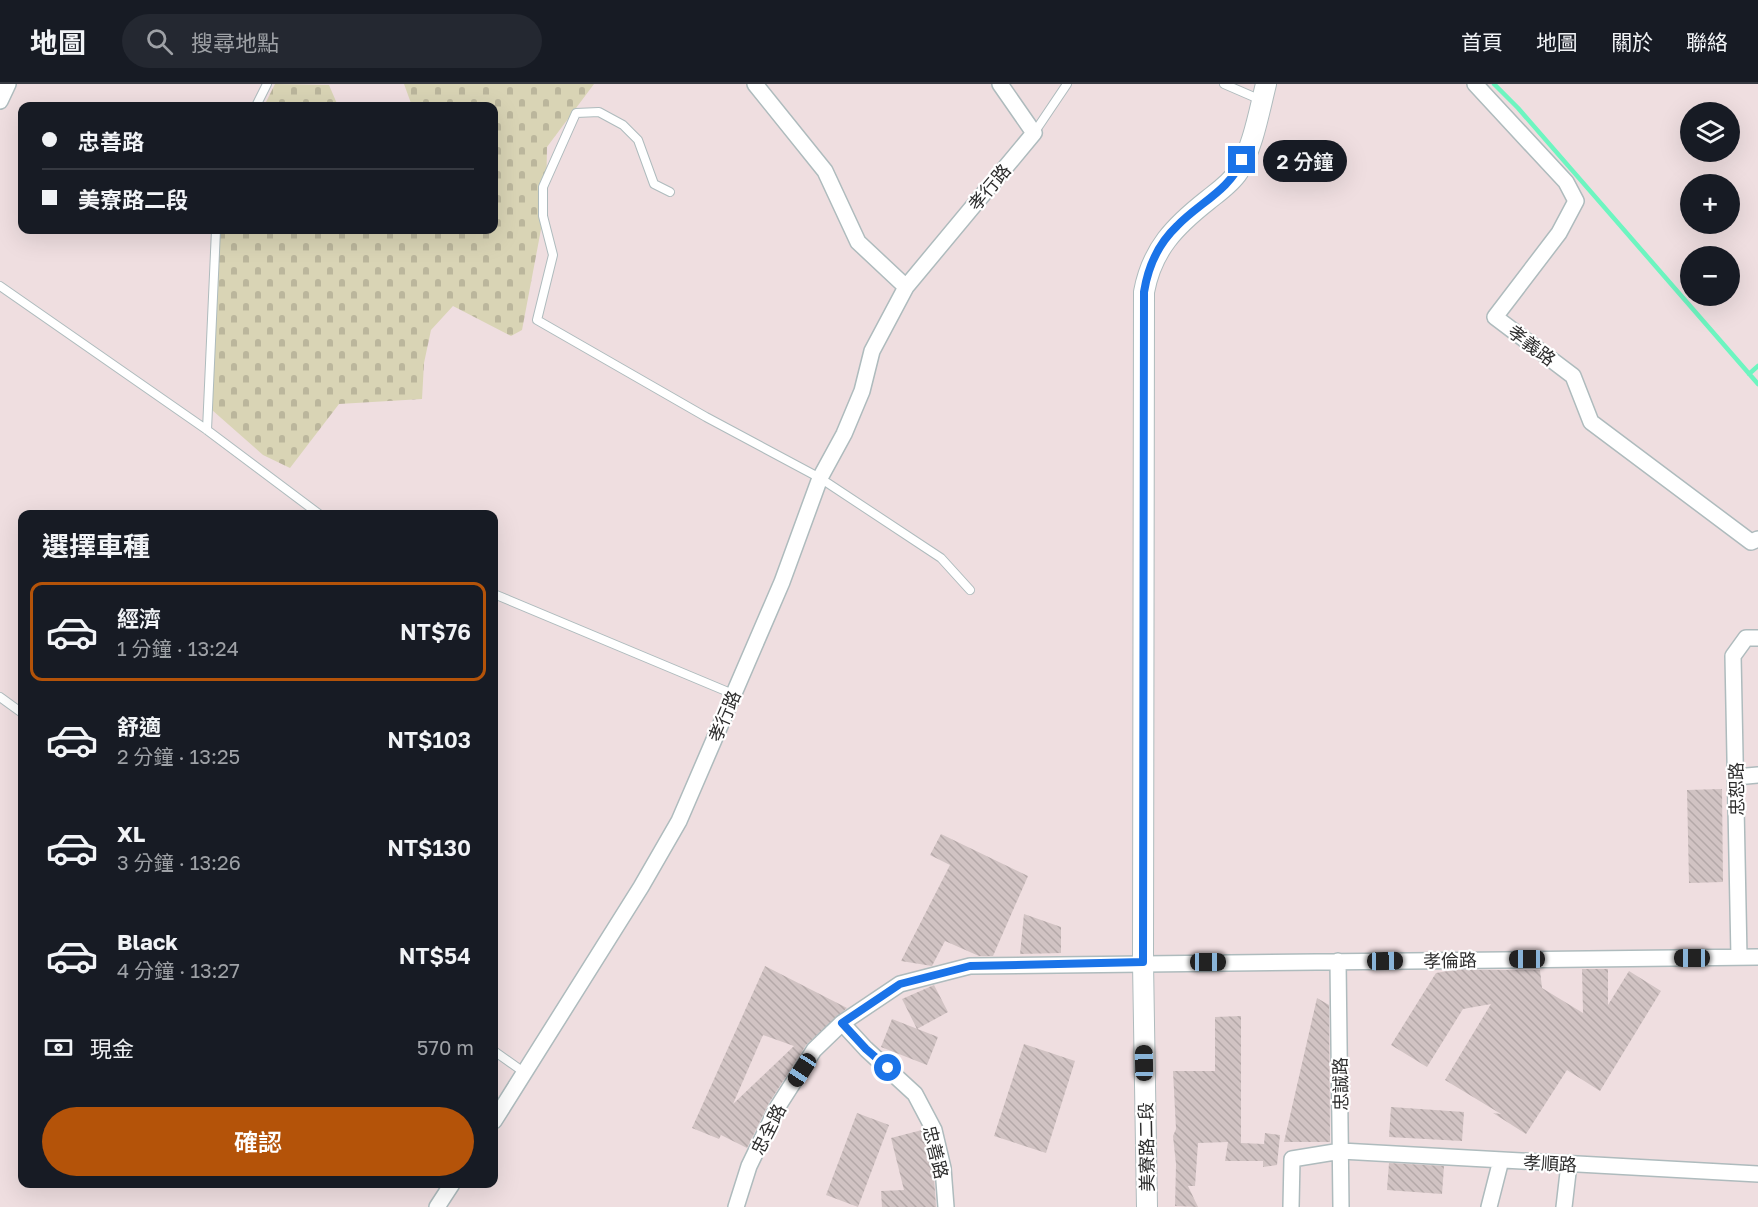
<!DOCTYPE html>
<html lang="zh-TW">
<head>
<meta charset="utf-8">
<style>
  :root { --surface:#171b24; --page:#242831; --text:#f1f3f6; --muted:#9ea1a6; --line:#363941; --accent:#b45309 }
  body { margin:0; font-family:"Golos Text","Noto Sans TC",sans-serif; background:var(--page); color:var(--text); height:100vh; display:flex; flex-direction:column; font-size:22px; white-space:nowrap }
  * { box-sizing:border-box; margin:0 }
  p { font-size:20px; color:var(--muted) }
  .icon { flex:none; width:33px; height:33px; fill:none; stroke:currentColor; stroke-width:2; stroke-linecap:round; stroke-linejoin:round }
  .map { position:relative; flex:1; overflow:hidden }
  .side { position:absolute; left:18px; top:426px; width:480px; height:678px; display:flex; flex-direction:column; background:var(--surface); border-radius:12px; box-shadow:0 6px 24px #0002 }
  .side>* { flex:none }
  .banner { position:absolute; left:18px; top:18px; width:480px; height:132px; border-radius:12px; box-shadow:0 6px 24px #0002; display:grid; align-content:center; height:132px; padding:0 24px; background:var(--surface) }
  .fabs { position:absolute; left:1680px; top:18px; display:grid; gap:12px }
  .fabs a { display:grid; place-items:center; width:60px; height:60px; border-radius:50%; background:var(--surface); box-shadow:0 6px 24px #0002; font-size:30px }
  .end { position:absolute; width:27px; height:27px; margin:-14px; border:8px solid #1a73e8; background:#fff; box-shadow:0 0 0 3px #fff }
  .from { border-radius:50% }
  .bubble { position:absolute; height:42px; border-radius:21px; background:var(--surface); box-shadow:0 6px 24px #0002; font-size:20px; font-weight:600; line-height:42px; text-align:center }
  .car { position:absolute; width:18px; height:36px; margin:-18px -9px; border-radius:8px; box-shadow:0 0 4px 2px #0007; background:linear-gradient(#222 24%,#8ab4d8 0 40%,#222 0 76%,#8ab4d8 0 86%,#222 0) }
  .banner b { display:flex; align-items:center; gap:21px; height:57px; font-size:22px }
  .banner b+b { border-top:2px solid var(--line) }
  .banner i { width:15px; height:15px; background:var(--text) }
  ul { padding:0; list-style:none }
  li { display:flex; align-items:center; gap:18px; height:99px; margin:0 12px 9px; padding:0 12px; border:3px solid transparent; border-radius:12px }
  li div { flex:1 }
  li b { display:block; font-size:22px }
  li em { font-style:normal; font-weight:600 }
  li.current { border-color:var(--accent) }
  li>.icon { width:54px; height:54px; stroke-width:1.5 }
  h2 { padding:0 24px; font-size:27px; line-height:72px }
  .pay { display:flex; align-items:center; gap:15px; height:66px; padding:0 24px; font-size:22px }
  .pay p { margin-inline-start:auto }
  .button { display:flex; gap:12px; margin-top:auto; padding:12px 24px }
  .button a { flex:1; height:69px; border-radius:36px; background:var(--accent); color:#fff; font-size:24px; font-weight:600; line-height:69px; text-align:center }
  header { display:flex; align-items:center; gap:36px; box-sizing:border-box; height:84px; padding:0 30px; background:var(--surface); border-bottom:2px solid var(--line) }
  header strong { font-size:28px }
  nav { display:flex; gap:33px; margin-inline-start:auto; font-size:21px }
  .search { width:420px; height:54px; background:var(--page); display:flex; align-items:center; gap:15px; box-sizing:border-box; padding:0 21px; border-radius:33px; color:var(--muted); font-size:22px }
  .map>svg:first-child { display:block }
  .cemetery { fill:url(#cemetery-stones) }
  .lines { fill:none; stroke-linecap:round; stroke-linejoin:round }
  .stream { stroke:#6df5c0; stroke-width:4.5 }
  .building { fill:url(#building-back-hatch); fill-rule:evenodd }
  .service-casing { stroke:#aebbbd; stroke-width:10 }
  .minor-casing { stroke:#aebbbd; stroke-width:18 }
  .tertiary-casing { stroke:#aebbbd; stroke-width:22 }
  .service { stroke:#fff; stroke-width:8 }
  .minor { stroke:#fff; stroke-width:15 }
  .tertiary { stroke:#fff; stroke-width:20 }
  .route { stroke:#1a73e8; stroke-width:8 }
  .labels { text-anchor:middle; dominant-baseline:central; stroke-width:4.5; stroke-linejoin:round; paint-order:stroke }
  .street-label { font-size:18px; fill:#2d2d2d; stroke:#fff }
</style>
</head>
<body>
<header>
<strong>地圖</strong>
<div class="search"><svg class="icon" aria-label="search" viewBox="0 0 24 24"><circle cx="10" cy="10" r="6"/><path d="M15 15l6 6"/></svg>搜尋地點</div>
<nav><a>首頁</a><a>地圖</a><a>關於</a><a>聯絡</a></nav>
</header>
<div class="map">
<svg width="1758" height="1123" viewBox="0 0 1758 1123">
  <defs>
    <pattern id="cemetery-stones" width="16" height="16" patternUnits="userSpaceOnUse" patternTransform="scale(1.5)"><rect width="16" height="16" fill="#d9d4b5"/><path d="M2 7V4a2 2 0 0 1 4 0v3zM10 15v-3a2 2 0 0 1 4 0v3z" fill="#bbb69c"/></pattern>
    <pattern id="building-back-hatch" width="6" height="6" patternUnits="userSpaceOnUse" patternTransform="scale(1.5)"><rect width="6" height="6" fill="#d1c3c3"/><path d="M-1 5l2 2M0 0l6 6M5-1l2 2" fill="none" stroke="#b4a8a8"/></pattern>
  </defs>
  <rect width="100%" height="100%" fill="#efdee0"/>
  <path class="cemetery" d="M 275,0 L 329,1 L 338,22 L 264,22 Z
    M 404,0 L 594,0 L 547,63 L 546,119 L 522,246 L 511,252 L 453,222 L 431,246 L 424,279 L 422,315 L 339,320 L 290,384 L 263,371 L 212,326 L 220,146 L 494,146 L 494,22 L 412,22 Z"/>
  <g class="lines">
    <path class="stream" d="M 1494,0 L 1518,24 L 1758,300
      M 1749,290 L 1758,282"/>
  </g>
  <path class="building" d="M 1722,705 L 1723,798 L 1689,799 L 1687,706 Z
    M 941,750 L 1028,792 L 993,872 L 979,872 L 945,857 L 932,882 L 901,877 L 950,781 L 930,771 Z
    M 1024,830 L 1061,843 L 1061,869 L 1020,870 Z
    M 765,882 L 847,924 L 806,961 L 769,1019 L 747,1064 L 721,1051 L 719,1055 L 692,1044 ZM 763,951 L 794,962 L 733,1020 Z
    M 1582,885 L 1608,885 L 1608,921 L 1629,887 L 1661,907 L 1600,1007 L 1567,986 L 1526,1050 L 1493,1029 L 1501,1030 L 1445,996 L 1491,920 L 1463,925 L 1427,983 L 1391,961 L 1436,889 L 1454,886 L 1540,886 L 1542,904 L 1583,929 Z
    M 934,901 L 948,928 L 917,945 L 902,915 Z
    M 1317,914 L 1329,921 L 1330,1058 L 1284,1058 Z
    M 1241,932 L 1241,1059 L 1264,1060 L 1265,1049 L 1280,1051 L 1277,1081 L 1263,1083 L 1263,1077 L 1225,1077 L 1228,1058 L 1198,1059 L 1195,1102 L 1188,1102 L 1198,1123 L 1175,1122 L 1176,1080 L 1173,1052 L 1176,1045 L 1173,987 L 1215,987 L 1215,933 Z
    M 892,935 L 938,953 L 927,981 L 881,963 Z
    M 1024,960 L 1075,977 L 1046,1069 L 994,1052 Z
    M 1391,1023 L 1464,1028 L 1462,1057 L 1389,1053 Z
    M 857,1029 L 889,1041 L 858,1123 L 826,1111 Z
    M 922,1046 L 934,1094 L 936,1123 L 882,1123 L 881,1107 L 904,1106 L 891,1054 Z
    M 1389,1079 L 1444,1082 L 1442,1110 L 1387,1106 Z"/>
  <g class="lines">
    <defs>
      <path id="service" d="M 1224,0 L 1261,16
        M 256,22 L 267,0
        M 1034,49 L 1067,0
        M 670,108 L 654,100 L 638,56 L 623,41 L 599,28 L 576,29 L 543,103 L 543,132 L 553,171 L 537,236 L 706,333 L 820,394 L 941,474 L 970,506
        M 0,202 L 207,346 L 319,430
        M 207,346 L 216,146
        M 494,510 L 733,610
        M 0,613 L 22,629
        M 494,967 L 525,989"/>
      <path id="minor" d="M 755,0 L 825,87 L 858,158 L 906,203
        M 1475,0 L 1566,98 L 1576,117 L 1559,149 L 1495,233 L 1573,292 L 1591,338 L 1751,458 L 1758,455
        M 0,17 L 8,0
        M 1736,693 L 1758,691
        M 1739,873 L 1733,572 L 1746,554 L 1758,554
        M 1338,877 L 1341,1123
        M 842,939 L 866,965 L 915,1010 L 934,1046 L 943,1084 L 946,1123
        M 494,1037 L 641,803 L 679,737 L 782,498 L 820,394 L 844,350 L 862,307 L 872,267 L 906,203 L 1034,49 L 1000,0
        M 437,1123 L 452,1100
        M 736,1123 L 749,1082 L 777,1024 L 814,966 L 842,939 L 900,900 L 970,882 L 1758,873
        M 1291,1123 L 1292,1075 L 1341,1067 L 1758,1090
        M 1489,1123 L 1501,1076
        M 1564,1123 L 1569,1080"/>
      <path id="tertiary" d="M 1147,1123 L 1143,878 L 1144,208 C 1152,165 1175,142 1208,116 C 1218,108 1231,99 1238,88 C 1253,63 1259,28 1266,0"/>
    </defs>
    <use href="#service" class="service-casing"/>
    <use href="#minor" class="minor-casing"/>
    <use href="#tertiary" class="tertiary-casing"/>
    <use href="#service" class="service"/>
    <use href="#minor" class="minor"/>
    <use href="#tertiary" class="tertiary"/>
  </g>
  <g class="lines">
    <path class="route" d="M 888,984 L 866,965 L 842,939 L 900,900 L 970,882 L 1143,878 L 1144,208 C 1148,183 1158,160 1177,142 C 1199,119 1230,106 1242,76"/>
  </g>
  <g class="labels">
    <g class="street-label">
      <text transform="translate(989 103) rotate(-50)">孝行路</text>
      <text transform="translate(1532 261) rotate(37)">孝義路</text>
      <text transform="translate(724 632) rotate(-67)">孝行路</text>
      <text transform="translate(1736 705) rotate(-91)">忠恕路</text>
      <text transform="translate(1450 876) rotate(-1)">孝倫路</text>
      <text transform="translate(1340 1000) rotate(-91)">忠誠路</text>
      <text transform="translate(768 1045) rotate(-63)">忠全路</text>
      <text transform="translate(1146 1063) rotate(-91)">美寮路二段</text>
      <text transform="translate(936 1068) rotate(76)">忠善路</text>
      <text transform="translate(1550 1079) rotate(3)">孝順路</text>
    </g>
  </g>
</svg>
<div class="fabs">
<a><svg class="icon" aria-label="layers" viewBox="0 0 24 24"><path d="M12 4l9 5-9 5-9-5zM3 14l9 5 9-5"/></svg></a>
<a>+</a>
<a>−</a>
</div>
<i class="end from" style="left:888px;top:984px"></i>
<i class="end" style="left:1242px;top:76px"></i>
<div class="bubble" style="left:1263px;top:56px;width:84px">2 分鐘</div>
<i class="car" style="left:1692px;top:874px;rotate:270deg"></i>
<i class="car" style="left:1527px;top:875px;rotate:270deg"></i>
<i class="car" style="left:1385px;top:877px;rotate:89deg"></i>
<i class="car" style="left:1208px;top:878px;rotate:90deg"></i>
<i class="car" style="left:1144px;top:979px;rotate:359deg"></i>
<i class="car" style="left:802px;top:986px;rotate:213deg"></i>
<div class="banner">
<b><i class="from"></i>忠善路</b>
<b><i></i>美寮路二段</b>
</div>
<section class="side">
<h2>選擇車種</h2>
<ul>
<li class="current"><svg class="icon" aria-label="car" viewBox="0 0 24 24"><path d="M5 17H2v-5l4-1 3-4h7l3 4 3 1v5h-3M9 17h6M6 11h13"/><circle cx="7" cy="17" r="2"/><circle cx="17" cy="17" r="2"/></svg><div><b>經濟</b><p>1 分鐘 · 13:24</p></div><em>NT$76</em></li>
<li><svg class="icon" aria-label="car" viewBox="0 0 24 24"><path d="M5 17H2v-5l4-1 3-4h7l3 4 3 1v5h-3M9 17h6M6 11h13"/><circle cx="7" cy="17" r="2"/><circle cx="17" cy="17" r="2"/></svg><div><b>舒適</b><p>2 分鐘 · 13:25</p></div><em>NT$103</em></li>
<li><svg class="icon" aria-label="car" viewBox="0 0 24 24"><path d="M5 17H2v-5l4-1 3-4h7l3 4 3 1v5h-3M9 17h6M6 11h13"/><circle cx="7" cy="17" r="2"/><circle cx="17" cy="17" r="2"/></svg><div><b>XL</b><p>3 分鐘 · 13:26</p></div><em>NT$130</em></li>
<li><svg class="icon" aria-label="car" viewBox="0 0 24 24"><path d="M5 17H2v-5l4-1 3-4h7l3 4 3 1v5h-3M9 17h6M6 11h13"/><circle cx="7" cy="17" r="2"/><circle cx="17" cy="17" r="2"/></svg><div><b>Black</b><p>4 分鐘 · 13:27</p></div><em>NT$54</em></li>
</ul>
<div class="pay"><svg class="icon" aria-label="cash" viewBox="0 0 24 24"><path d="M3 7h18v10H3z"/><circle cx="12" cy="12" r="2"/></svg>現金<p>570 m</p></div>
<div class="button"><a>確認</a></div>
</section>
</div>
</body>
</html>
